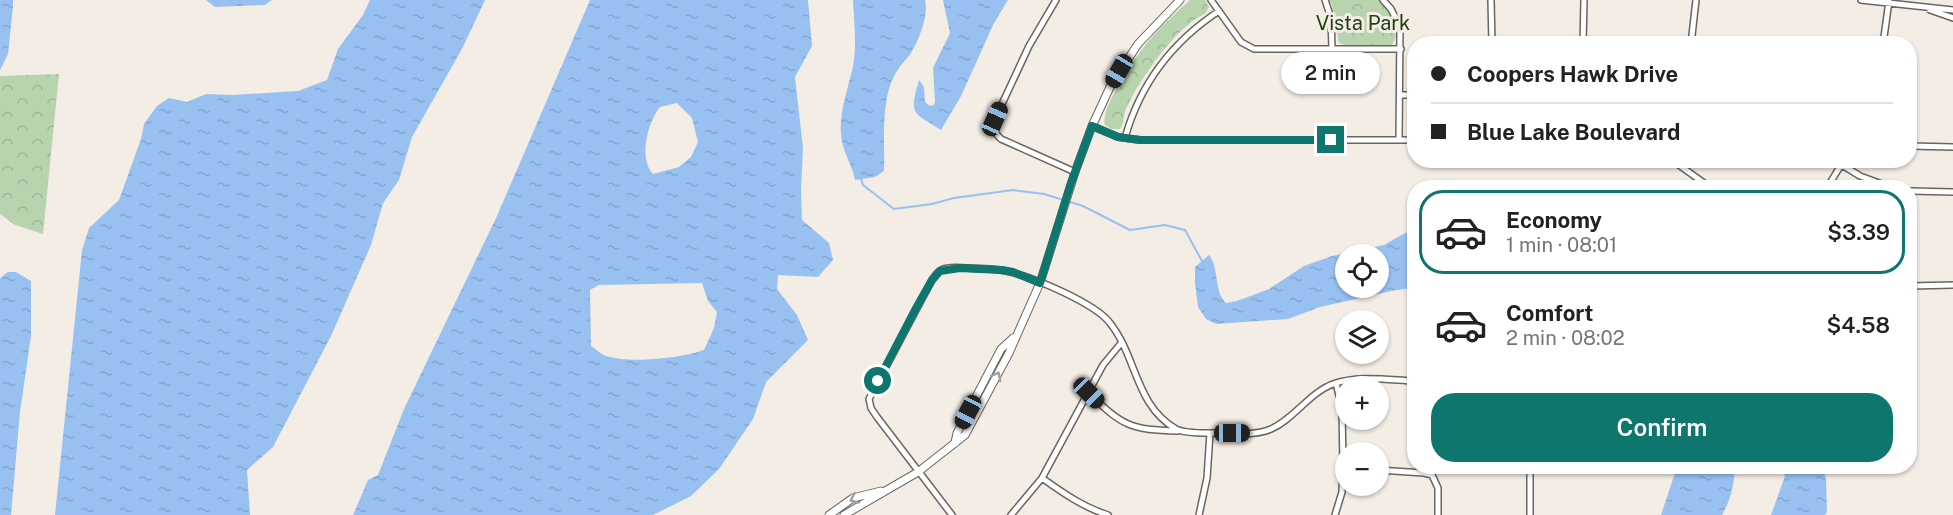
<!DOCTYPE html>
<html lang="en">
<head>
<meta charset="utf-8">
<style>
  :root { --surface:#fff; --page:#f6f6f6; --text:#222; --muted:#767676; --line:#e0e0e0; --accent:#0f766e }
  body { margin:0; font-family:"Public Sans",sans-serif; background:var(--page); color:var(--text); height:100vh; display:flex; flex-direction:column; font-size:22px; white-space:nowrap }
  * { box-sizing:border-box; margin:0 }
  p { font-size:20px; color:var(--muted) }
  .icon { flex:none; width:33px; height:33px; fill:none; stroke:currentColor; stroke-width:2; stroke-linecap:round; stroke-linejoin:round }
  .map { position:relative; flex:1; overflow:hidden }
  .sheet { position:absolute; left:1407px; top:180px; width:510px; height:294px; display:flex; flex-direction:column; background:var(--surface); border-radius:24px; box-shadow:0 2px 4px #0004 }
  .sheet>* { flex:none }
  .top-card { position:absolute; left:1407px; top:36px; width:510px; height:132px; border-radius:24px; box-shadow:0 2px 4px #0004; display:grid; align-content:center; height:132px; padding:0 24px; background:var(--surface) }
  .buttons { position:absolute; left:1335px; top:244px; display:grid; gap:12px }
  .buttons a { display:grid; place-items:center; width:54px; height:54px; border-radius:50%; background:var(--surface); box-shadow:0 2px 4px #0004; font-size:30px }
  .end { position:absolute; width:27px; height:27px; margin:-14px; border:8px solid #0f766e; background:#fff; box-shadow:0 0 0 3px #fff }
  .from { border-radius:50% }
  .bubble { position:absolute; height:42px; border-radius:21px; background:var(--surface); box-shadow:0 2px 4px #0004; font-size:20px; font-weight:600; line-height:42px; text-align:center }
  .car { position:absolute; width:18px; height:36px; margin:-18px -9px; border-radius:8px; box-shadow:0 0 4px 2px #0007; background:linear-gradient(#222 24%,#8ab4d8 0 40%,#222 0 76%,#8ab4d8 0 86%,#222 0) }
  .top-card b { display:flex; align-items:center; gap:21px; height:57px; font-size:22px }
  .top-card b+b { border-top:2px solid var(--line) }
  .top-card i { width:15px; height:15px; background:var(--text) }
  ul { padding:10px 0 0; list-style:none }
  li { display:flex; align-items:center; gap:18px; height:84px; margin:0 12px 9px; padding:0 12px; border:3px solid transparent; border-radius:24px }
  li div { flex:1 }
  li b { display:block; font-size:22px }
  li em { font-style:normal; font-weight:600 }
  li.current { border-color:var(--accent) }
  li>.icon { width:54px; height:54px; stroke-width:1.5 }
  .cta { display:flex; gap:12px; margin-top:auto; padding:12px 24px }
  .cta a { flex:1; height:69px; border-radius:24px; background:var(--accent); color:#fff; font-size:24px; font-weight:600; line-height:69px; text-align:center }
  .map>svg:first-child { display:block }
  .park { fill:url(#park-crowns) }
  .water { fill:url(#water-ripples); fill-rule:evenodd }
  .lines { fill:none; stroke-linecap:round; stroke-linejoin:round }
  .stream { stroke:#98c1f1; stroke-width:2 }
  .minor-casing { stroke:#6b655f; stroke-width:8 }
  .tertiary-casing { stroke:#6b655f; stroke-width:9 }
  .minor { stroke:#fff; stroke-width:5 }
  .tertiary { stroke:#fff; stroke-width:7 }
  .oneway { stroke:#a1a09f }
  .route { stroke:#0f766e; stroke-width:8 }
  .labels { text-anchor:middle; dominant-baseline:central; stroke-width:6; stroke-linejoin:round; paint-order:stroke }
  .park-label { font-size:20px; fill:#1d400c; stroke:#f4ede6 }
</style>
</head>
<body>
<div class="map">
<svg width="1953" height="515" viewBox="0 0 1953 515">
  <defs>
    <pattern id="park-crowns" width="20" height="18" patternUnits="userSpaceOnUse" patternTransform="scale(1.5)"><rect width="20" height="18" fill="#b8d4ae"/><path d="M2 6a3 3 0 1 1 6 0M12 15a3 3 0 1 1 6 0" fill="none" stroke="#9eb696"/></pattern>
    <pattern id="water-ripples" width="26" height="14" patternUnits="userSpaceOnUse" patternTransform="scale(1.5)"><rect width="26" height="14" fill="#98c1f1"/><path d="M2 4q2-2 4 0t4 0M15 11q2-2 4 0t4 0" fill="none" stroke="#83a6cf"/></pattern>
  </defs>
  <rect width="100%" height="100%" fill="#f4ede6"/>
  <path class="park" d="M 1190,0 L 1205,0 L 1209,7 L 1205,14 C 1180,23 1143,75 1131,99 C 1129,103 1126,108 1125,112 C 1123,119 1124,123 1120,129 L 1111,129 L 1105,125 C 1099,108 1140,50 1153,36 C 1164,23 1177,12 1190,0 Z
    M 1329,0 L 1380,0 C 1390,13 1403,31 1391,46 L 1350,47 L 1339,43 L 1332,5 Z
    M 59,74 L 43,234 L 15,225 L 0,214 L 0,76 Z"/>
  <path class="water" d="M 0,0 L 13,0 L 13,6 L 8,54 L 0,70 Z
    M 206,0 L 272,0 L 265,5 L 215,7 Z
    M 370,0 L 485,0 L 463,47 L 412,137 L 399,180 L 383,203 L 371,245 L 331,336 L 273,447 L 247,470 L 250,515 L 55,515 L 82,250 L 89,228 L 119,200 L 141,139 L 144,124 L 157,106 L 169,98 L 187,102 L 206,94 L 232,95 L 298,91 L 327,80 L 338,49 L 363,15 Z
    M 590,0 L 808,0 L 812,46 L 795,77 L 803,148 L 801,189 L 802,220 L 829,243 L 833,260 L 818,277 L 778,275 L 777,289 L 797,315 L 808,340 L 766,382 L 753,419 L 719,469 L 691,496 L 653,515 L 353,515 L 368,480 L 378,475 L 404,409 L 497,216 ZM 677,103 L 692,118 L 698,142 L 691,157 L 679,167 L 653,174 C 638,159 648,121 660,107 ZM 702,283 L 708,301 L 717,312 L 714,328 L 704,350 C 681,358 630,364 607,356 C 601,355 596,349 591,346 L 590,290 L 599,285 Z
    M 853,0 L 925,0 C 929,14 919,40 911,53 C 907,59 901,64 897,71 C 880,97 885,141 884,171 L 875,177 L 855,180 C 852,164 842,151 841,135 C 839,111 848,90 853,66 C 857,45 854,21 853,0 Z
    M 943,0 L 1008,0 L 994,23 L 961,96 L 941,130 C 912,112 909,115 919,80 L 924,87 L 925,102 L 930,106 L 934,105 L 935,101 L 933,68 L 950,33 Z
    M 1414,231 L 1414,288 L 1396,290 L 1320,307 L 1288,319 L 1216,324 L 1206,319 L 1198,307 L 1195,283 L 1195,267 L 1209,255 C 1220,269 1213,290 1226,303 L 1237,301 L 1269,289 L 1304,266 L 1332,256 L 1384,245 L 1405,233 ZM 1346,255 L 1378,255 L 1378,288 L 1346,288 Z
    M 8,272 L 16,272 L 31,281 L 31,336 L 20,412 L 11,515 L 0,515 L 0,278 Z
    M 1677,467 L 1735,467 C 1734,485 1731,499 1722,515 L 1661,515 Z
    M 1780,467 L 1823,467 L 1826,479 L 1827,512 L 1825,515 L 1771,515 L 1785,476 Z"/>
  <g class="lines">
    <path class="stream" d="M 861,179 L 863,185 L 894,209 L 932,204 L 954,198 L 1013,190 L 1044,194 L 1083,206 L 1130,230 L 1165,225 L 1185,230 L 1203,263"/>
    <defs>
      <path id="minor" d="M 1056,0 L 1029,46 L 995,119 C 993,128 994,133 1001,139 L 1075,172
        M 1211,0 L 1241,42 L 1254,49 L 1401,49
        M 1325,0 L 1331,18 L 1332,49
        M 1383,0 L 1391,9 L 1400,27 L 1399,140
        M 1491,0 L 1492,44
        M 1861,0 L 1953,10
        M 1930,10 L 1953,18
        M 1583,44 L 1584,0
        M 1691,44 L 1696,0
        M 1883,44 L 1889,1
        M 1400,95 L 1414,95
        M 1092,126 L 1118,137 L 1140,140 L 1414,140
        M 1125,138 C 1140,84 1172,42 1219,11
        M 1910,146 L 1953,147
        M 1672,160 L 1711,188
        M 1834,160 L 1860,176 L 1893,188
        M 1827,188 L 1844,160
        M 1910,191 L 1953,192
        M 1910,286 L 1953,285
        M 1089,393 C 1122,426 1131,430 1178,431
        M 1378,470 L 1424,473 L 1432,475 L 1438,488 L 1438,515
        M 1042,478 C 1063,493 1083,507 1108,515
        M 952,515 L 877,417 L 871,408 L 869,399 L 932,280 C 935,276 937,272 941,270 C 949,266 960,268 968,268 C 984,269 999,268 1014,273 C 1037,279 1096,304 1110,323 C 1137,357 1135,405 1176,429 C 1186,434 1205,433 1216,433 C 1233,433 1255,436 1271,429 C 1294,419 1309,393 1333,384 C 1358,375 1389,380 1414,381
        M 1011,515 L 1042,478 L 1103,365 L 1122,342
        M 1199,515 L 1207,478 L 1210,433
        M 1335,515 L 1342,492 L 1343,467 L 1342,408 L 1336,383
        M 1530,515 L 1530,466"/>
      <path id="tertiary" d="M 955,443 L 957,433 L 1001,349 L 1013,338
        M 829,515 L 853,498 L 881,491
        M 844,515 L 918,472 L 965,435 L 1009,353 L 1040,283 L 1075,172 L 1092,126 L 1111,85 L 1138,44 L 1180,0"/>
    </defs>
    <use href="#minor" class="minor-casing"/>
    <use href="#tertiary" class="tertiary-casing"/>
    <use href="#minor" class="minor"/>
    <use href="#tertiary" class="tertiary"/>
  </g>
  <defs><path id="oneway-chevron" d="M-2-3.5L2.5 0L-2 3.5" fill="none" stroke-width="1.6" stroke-linecap="round" stroke-linejoin="round" transform="scale(1.5)"/></defs>
  <g class="oneway">
    <use href="#oneway-chevron" transform="translate(997 376) rotate(-62)"/>
    <use href="#oneway-chevron" transform="translate(854 499) rotate(156)"/>
  </g>
  <g class="lines">
    <path class="route" d="M 878,381 L 915,310 L 932,280 L 940,271 L 960,268 L 1002,270 L 1013,272 L 1040,283 L 1071,183 L 1092,126 L 1118,137 L 1140,140 L 1331,140"/>
  </g>
  <g class="labels">
    <g class="park-label">
      <text x="1363" y="23">Vista Park</text>
    </g>
  </g>
</svg>
<div class="buttons">
<a><svg class="icon" aria-label="locate" viewBox="0 0 24 24"><circle cx="12" cy="12" r="6"/><path d="M12 2v4M12 18v4M2 12h4M18 12h4"/></svg></a>
<a><svg class="icon" aria-label="layers" viewBox="0 0 24 24"><path d="M12 4l9 5-9 5-9-5zM3 14l9 5 9-5"/></svg></a>
<a>+</a>
<a>−</a>
</div>
<i class="end from" style="left:878px;top:381px"></i>
<i class="end" style="left:1331px;top:140px"></i>
<div class="bubble" style="left:1281px;top:52px;width:99px">2 min</div>
<i class="car" style="left:1119px;top:71px;rotate:210deg"></i>
<i class="car" style="left:995px;top:119px;rotate:24deg"></i>
<i class="car" style="left:1089px;top:393px;rotate:135deg"></i>
<i class="car" style="left:968px;top:412px;rotate:208deg"></i>
<i class="car" style="left:1232px;top:433px;rotate:90deg"></i>
<div class="top-card">
<b><i class="from"></i>Coopers Hawk Drive</b>
<b><i></i>Blue Lake Boulevard</b>
</div>
<section class="sheet">
<ul>
<li class="current"><svg class="icon" aria-label="car" viewBox="0 0 24 24"><path d="M5 17H2v-5l4-1 3-4h7l3 4 3 1v5h-3M9 17h6M6 11h13"/><circle cx="7" cy="17" r="2"/><circle cx="17" cy="17" r="2"/></svg><div><b>Economy</b><p>1 min · 08:01</p></div><em>$3.39</em></li>
<li><svg class="icon" aria-label="car" viewBox="0 0 24 24"><path d="M5 17H2v-5l4-1 3-4h7l3 4 3 1v5h-3M9 17h6M6 11h13"/><circle cx="7" cy="17" r="2"/><circle cx="17" cy="17" r="2"/></svg><div><b>Comfort</b><p>2 min · 08:02</p></div><em>$4.58</em></li>
</ul>
<div class="cta"><a>Confirm</a></div>
</section>
</div>
</body>
</html>
